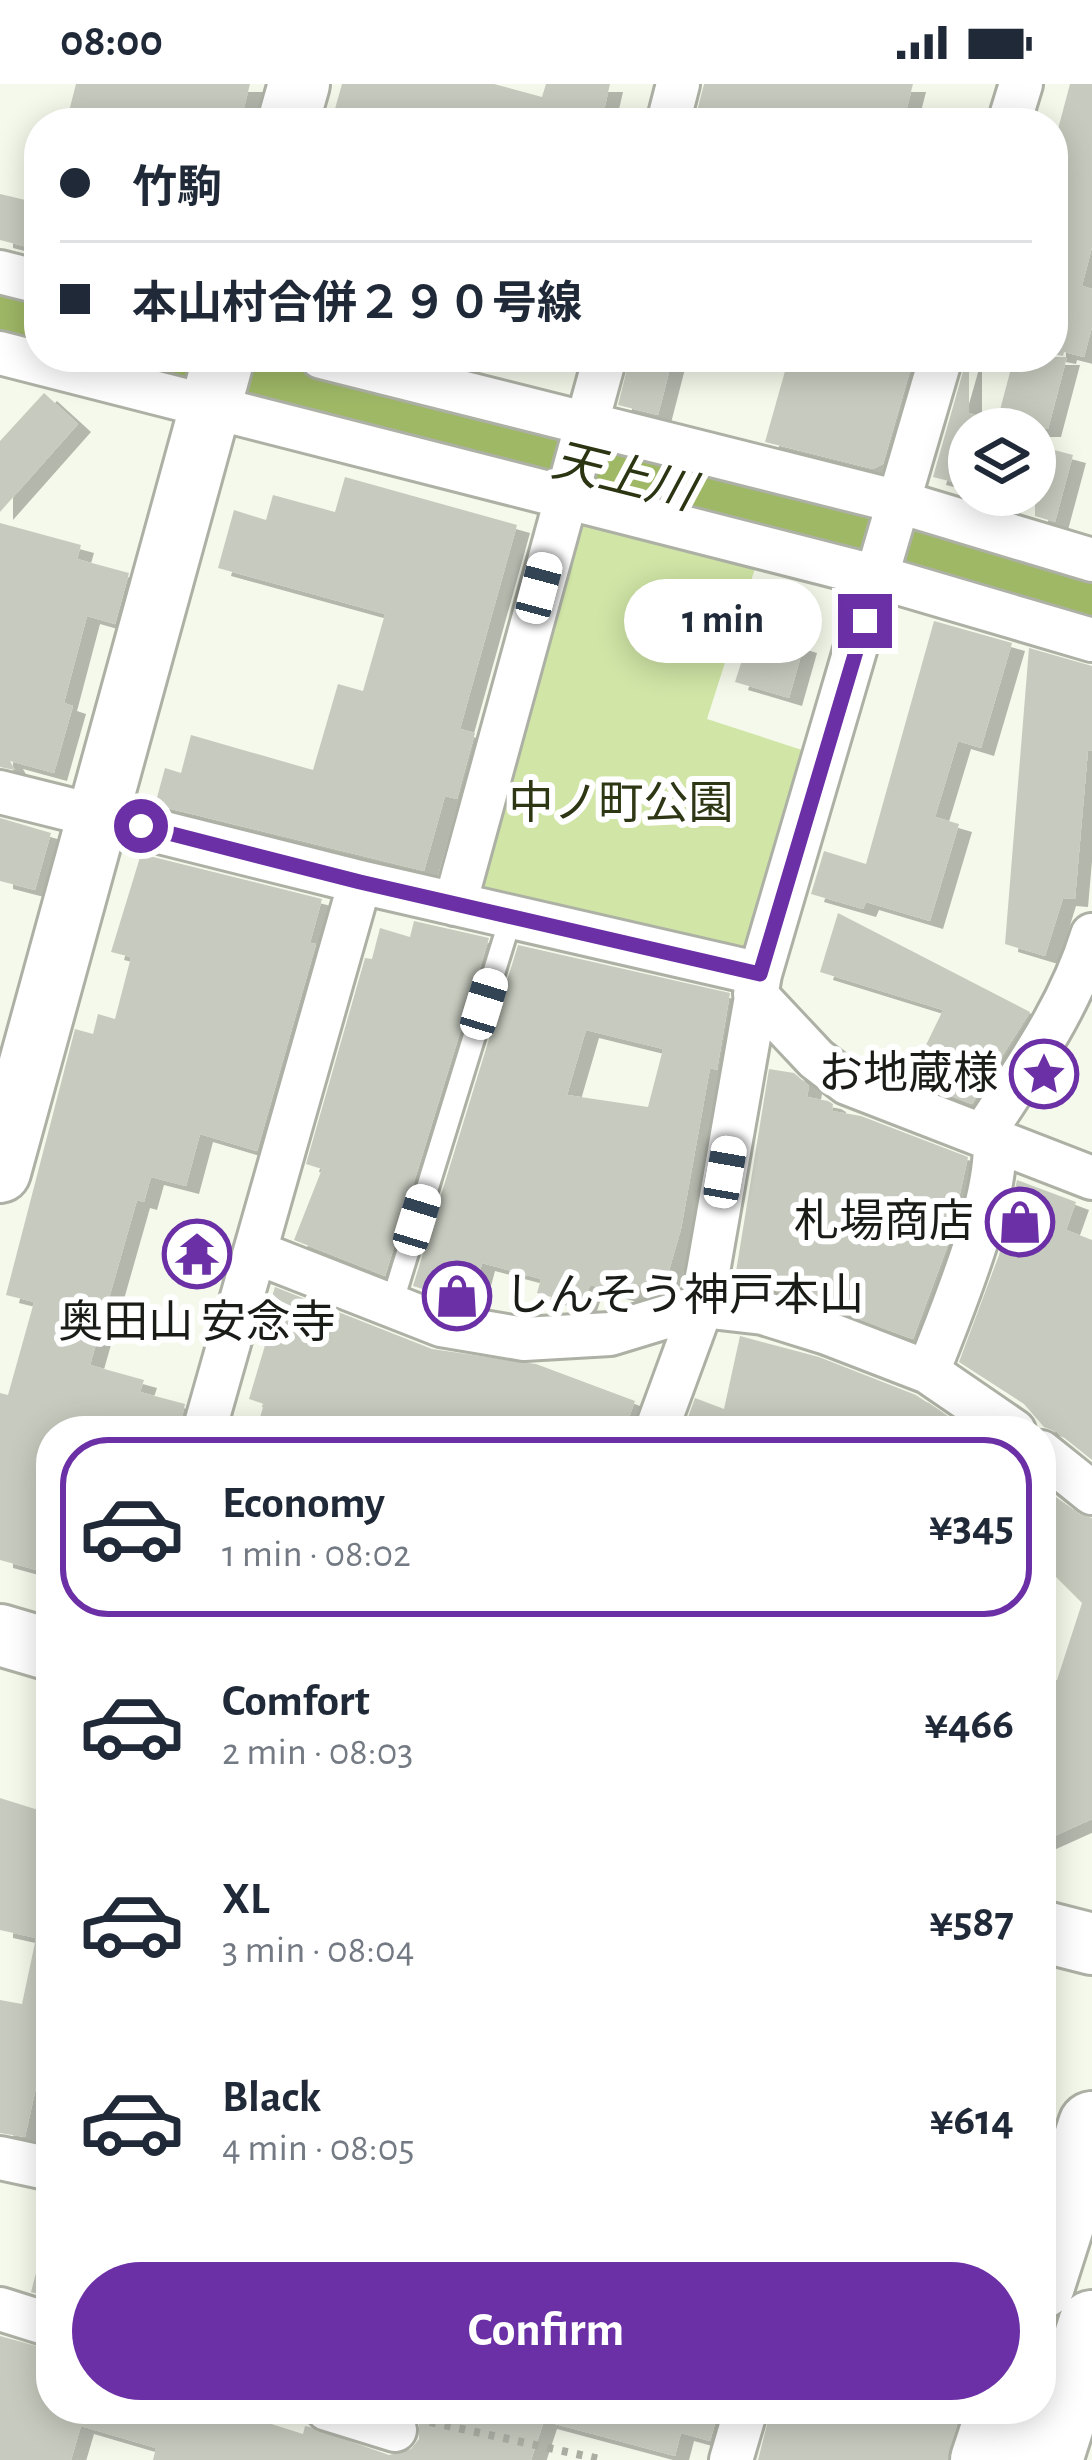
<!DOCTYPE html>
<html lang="en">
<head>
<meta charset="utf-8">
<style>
  :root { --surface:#fff; --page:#f2f2f3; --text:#1f2937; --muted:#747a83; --line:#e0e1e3; --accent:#6c30a6 }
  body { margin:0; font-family:"Alegreya Sans","Noto Sans JP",sans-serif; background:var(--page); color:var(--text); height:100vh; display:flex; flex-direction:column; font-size:45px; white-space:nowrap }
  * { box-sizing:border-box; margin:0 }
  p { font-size:39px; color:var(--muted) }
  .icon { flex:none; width:66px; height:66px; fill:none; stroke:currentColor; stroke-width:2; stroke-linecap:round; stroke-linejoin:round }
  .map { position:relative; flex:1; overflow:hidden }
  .drawer { position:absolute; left:36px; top:1332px; width:1020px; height:1008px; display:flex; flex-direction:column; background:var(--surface); border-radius:48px; box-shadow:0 6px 30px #0003 }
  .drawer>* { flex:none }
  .hud { position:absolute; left:24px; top:24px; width:1044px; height:264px; border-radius:48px; box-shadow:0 6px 30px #0003; display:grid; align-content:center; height:264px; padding:0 36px; background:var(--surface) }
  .fabs { position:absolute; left:948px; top:324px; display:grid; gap:24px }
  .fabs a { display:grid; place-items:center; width:108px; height:108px; border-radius:50%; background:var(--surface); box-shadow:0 6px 30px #0003; font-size:60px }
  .end { position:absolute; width:54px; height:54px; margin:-27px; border:15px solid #6c30a6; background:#fff; box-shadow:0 0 0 6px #fff }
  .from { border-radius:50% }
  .bubble { position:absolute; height:84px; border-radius:42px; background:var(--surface); box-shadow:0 6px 30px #0003; font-size:39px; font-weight:700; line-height:84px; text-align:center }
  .car { position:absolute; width:36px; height:72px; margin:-36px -18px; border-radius:15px; box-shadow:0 0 9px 3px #0007; background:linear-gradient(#fff 24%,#345 0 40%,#fff 0 76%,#345 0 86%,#fff 0) }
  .hud b { display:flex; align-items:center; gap:42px; height:114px; font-size:45px }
  .hud b+b { border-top:3px solid var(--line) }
  .hud i { width:30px; height:30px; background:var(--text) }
  ul { padding:21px 0 0; list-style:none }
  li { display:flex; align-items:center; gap:36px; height:180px; margin:0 24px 18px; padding:0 12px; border:6px solid transparent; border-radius:48px }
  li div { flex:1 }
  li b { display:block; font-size:45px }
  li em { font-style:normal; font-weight:700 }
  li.selected { border-color:var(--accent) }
  li>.icon { width:108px; height:108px; stroke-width:1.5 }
  .button { display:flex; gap:24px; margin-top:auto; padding:24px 36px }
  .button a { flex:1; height:138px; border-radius:72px; background:var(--accent); color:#fff; font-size:48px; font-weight:700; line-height:138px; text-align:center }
  .status { display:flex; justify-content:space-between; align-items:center; height:84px; padding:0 60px; background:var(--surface); direction:ltr }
  .status svg { height:33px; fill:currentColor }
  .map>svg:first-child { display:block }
  .green { fill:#d0e5a6 }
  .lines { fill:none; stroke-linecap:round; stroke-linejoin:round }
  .river { stroke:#9fb866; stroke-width:69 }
  .building { fill:#c7cbbf; fill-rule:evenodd; filter:url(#shadow) }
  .lane-casing { stroke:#adb1a5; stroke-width:27 }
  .street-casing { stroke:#adb1a5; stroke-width:48 }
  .secondary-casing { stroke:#adb1a5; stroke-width:66 }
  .highway-casing { stroke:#adb1a5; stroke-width:72 }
  .path { stroke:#abafa4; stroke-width:8; stroke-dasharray:6 9; stroke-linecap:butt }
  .lane { stroke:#fff; stroke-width:21 }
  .street { stroke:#fff; stroke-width:42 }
  .secondary { stroke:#fff; stroke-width:60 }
  .highway { stroke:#fff; stroke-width:66 }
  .route { stroke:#6c30a6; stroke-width:15 }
  .labels { text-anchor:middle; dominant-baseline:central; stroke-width:12; stroke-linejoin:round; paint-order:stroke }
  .park-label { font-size:45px; fill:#2d3714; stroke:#fff }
  .poi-label { font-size:45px; fill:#1a1c17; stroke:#fff; text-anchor:end }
  .water-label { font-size:48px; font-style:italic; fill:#2b3512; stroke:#fff }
</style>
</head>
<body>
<div class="status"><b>08:00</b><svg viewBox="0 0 49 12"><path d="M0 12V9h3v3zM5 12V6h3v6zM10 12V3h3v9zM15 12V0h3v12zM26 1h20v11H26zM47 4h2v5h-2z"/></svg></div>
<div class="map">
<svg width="1092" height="2376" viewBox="0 0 1092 2376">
  <defs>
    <filter id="shadow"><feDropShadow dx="13" dy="8" stdDeviation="0" flood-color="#0004"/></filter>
  </defs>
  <rect width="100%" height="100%" fill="#f4f9eb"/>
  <path class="green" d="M 592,430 L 758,475 L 707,635 L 808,668 L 754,856 L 735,869 L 490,811 L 478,791 L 575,442 Z"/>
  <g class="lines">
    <path class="river" d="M 0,235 L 39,244
      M 152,273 L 843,450 L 1092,523"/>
  </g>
  <path class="building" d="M 76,0 L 250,0 L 240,39 L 66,39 Z
    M 342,0 L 494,0 L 542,13 L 546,0 L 610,0 L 601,39 L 360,39 L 333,32 Z
    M 704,0 L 913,0 L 903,39 L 694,39 Z
    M 1070,0 L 1092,0 L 1092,163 L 1082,202 L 1092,205 L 1092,243 L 1084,273 L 1064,268 L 1063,272 L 1053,270 L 1053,64 Z
    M 0,110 L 38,119 L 39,166 L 0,156 Z
    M 630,273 L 673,273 L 658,331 L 618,321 Z
    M 789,273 L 914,273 L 883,380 L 873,385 L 765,358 Z
    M 1014,273 L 1067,273 L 1048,345 L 995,345 Z
    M 966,277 L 969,277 L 969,329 L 982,333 L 969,339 L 969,402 L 933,393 Z
    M 44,309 L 78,340 L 0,428 L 0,357 Z
    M 1035,361 L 1073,371 L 1055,438 L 1035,432 Z
    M 345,393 L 517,441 L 460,645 L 475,649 L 457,715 L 445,712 L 424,787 L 155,721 L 165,684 L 181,689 L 191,651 L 313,686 L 338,600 L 363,607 L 385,530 L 218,484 L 234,426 L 266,436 L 273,411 L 335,428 Z
    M 0,439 L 81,461 L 77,475 L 129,489 L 115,540 L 87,532 L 64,619 L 73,622 L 54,689 L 10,677 L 15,686 L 0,683 Z
    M 934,537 L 1012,559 L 981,664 L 958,657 L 935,733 L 959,740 L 930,837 L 866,818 L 863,825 L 811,810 L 824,767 L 866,780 Z
    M 752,545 L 804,561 L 789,614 L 735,598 Z
    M 1029,564 L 1092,582 L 1092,667 L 1088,666 L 1075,815 L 1063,814 L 1045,872 L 1005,860 Z
    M 0,734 L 51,749 L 35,806 L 0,797 Z
    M 141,770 L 322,815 L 310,859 L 316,860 L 257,1067 L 200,1050 L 186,1102 L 151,1093 L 144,1118 L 137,1116 L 90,1281 L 144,1296 L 140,1308 L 185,1320 L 179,1347 L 51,1347 L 51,1490 L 0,1476 L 0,1309 L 8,1311 L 34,1218 L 6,1211 L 75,945 L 93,950 L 98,930 L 115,935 L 131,873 L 111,868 Z
    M 838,829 L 1030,928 L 972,1020 L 909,996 L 943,926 L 820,888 Z
    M 414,837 L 489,854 L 385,1192 L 294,1156 L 322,1085 L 306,1080 L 365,874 L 372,875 L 380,844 L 410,853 Z
    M 518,861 L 730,909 L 717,986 L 710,984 L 681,1145 L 663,1207 L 635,1200 L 632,1212 L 590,1201 L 583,1222 L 537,1209 L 541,1195 L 482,1179 L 471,1220 L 413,1202 ZM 586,946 L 663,965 L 648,1023 L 567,1011 Z
    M 769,985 L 794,989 L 809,1002 L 807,1013 L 828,1017 L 833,1020 L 832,1027 L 861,1032 L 968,1073 L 950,1155 L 913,1255 L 771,1205 L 734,1200 Z
    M 1017,1096 L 1076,1118 L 1066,1146 L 1092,1156 L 1092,1376 L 1057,1348 L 1044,1343 L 1024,1320 L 959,1278 L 999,1171 Z
    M 275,1203 L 432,1265 L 536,1280 L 635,1317 L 624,1347 L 256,1347 L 264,1320 L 249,1315 L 266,1258 L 259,1256 Z
    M 740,1252 L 819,1273 L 916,1311 L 968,1347 L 683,1347 L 695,1314 L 724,1325 Z
    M 1041,1404 L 1077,1429 L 1092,1434 L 1092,1735 L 1041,1758 L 1041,1598 L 1057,1596 L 1082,1519 L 1041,1478 Z
    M 0,1714 L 51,1730 L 51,1936 L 25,2053 L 0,2049 L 0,1916 L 22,1920 L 36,1854 L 0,1846 Z
    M 40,2174 L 51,2175 L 51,2214 L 31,2208 Z
    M 0,2252 L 51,2266 L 51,2325 L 224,2325 L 303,2350 L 305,2342 L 310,2343 L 389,2371 L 411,2365 L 419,2355 L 419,2339 L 408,2325 L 719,2325 L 710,2357 L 681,2349 L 675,2372 L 544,2337 L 531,2376 L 153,2376 L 156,2364 L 81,2342 L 71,2376 L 0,2376 Z
    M 771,2325 L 961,2325 L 948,2376 L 758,2376 Z"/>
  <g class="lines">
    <defs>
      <path id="lane" d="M 391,1222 L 511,833"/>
      <path id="street" d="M 668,39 L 678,0
        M 1009,39 L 1021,0
        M 0,188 L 39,198
        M 0,269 L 878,493 L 1092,556
        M 321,273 L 899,418 L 1092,476
        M 0,708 L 360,798 L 760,890
        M 455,820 L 605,273
        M 755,910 L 816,975 L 847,999 L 1092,1094
        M 255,1168 L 441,1241 L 524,1255 L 610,1250 L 702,1222 L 763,1229 L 827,1249 L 928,1288 L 1014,1347
        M 928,1288 C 951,1227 1008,1098 992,1037 C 1031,977 1071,920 1092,851
        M 204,1347 L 360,798
        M 656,1347 L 702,1222 L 760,890 L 941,273
        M 1041,1368 L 1092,1409
        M 0,2074 L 51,2085
        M 0,2225 L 51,2241
        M 327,2325 L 395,2346
        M 731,2376 L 746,2325"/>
      <path id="secondary" d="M 288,39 L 299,0
        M 0,1088 L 224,273
        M 0,1551 L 51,1566
        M 1041,1847 L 1092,1860"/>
      <path id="highway" d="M 1041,2201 L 1092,2041
        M 984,2376 L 1001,2325
        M 1049,2376 L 1092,2240"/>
    </defs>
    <use href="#lane" class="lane-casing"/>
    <use href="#street" class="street-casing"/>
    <use href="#secondary" class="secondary-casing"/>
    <use href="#highway" class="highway-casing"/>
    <path class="path" d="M 430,2338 L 604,2376"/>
    <use href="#lane" class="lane"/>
    <use href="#street" class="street"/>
    <use href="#secondary" class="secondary"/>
    <use href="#highway" class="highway"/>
  </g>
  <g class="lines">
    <path class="route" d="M 141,742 L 360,798 L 760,890 L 865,537"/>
  </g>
  <defs>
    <symbol id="sight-ring" viewBox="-11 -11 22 22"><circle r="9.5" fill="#fff" stroke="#6c30a6" stroke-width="1.5"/><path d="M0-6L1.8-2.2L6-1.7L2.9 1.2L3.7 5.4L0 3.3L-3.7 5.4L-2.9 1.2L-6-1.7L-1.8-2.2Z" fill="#6c30a6"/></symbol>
    <symbol id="shop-ring" viewBox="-11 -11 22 22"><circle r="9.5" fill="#fff" stroke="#6c30a6" stroke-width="1.5"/><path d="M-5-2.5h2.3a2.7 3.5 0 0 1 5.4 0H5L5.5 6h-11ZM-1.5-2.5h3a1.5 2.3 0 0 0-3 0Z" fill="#6c30a6"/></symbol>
    <symbol id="temple-ring" viewBox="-11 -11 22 22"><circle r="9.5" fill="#fff" stroke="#6c30a6" stroke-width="1.5"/><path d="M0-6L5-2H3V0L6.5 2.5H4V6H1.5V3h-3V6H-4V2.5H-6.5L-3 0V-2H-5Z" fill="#6c30a6"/></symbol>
  </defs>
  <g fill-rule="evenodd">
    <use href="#sight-ring" x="1006" y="952" width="76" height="76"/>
    <use href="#shop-ring" x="982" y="1100" width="76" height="76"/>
    <use href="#temple-ring" x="159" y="1132" width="76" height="76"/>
    <use href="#shop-ring" x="419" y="1174" width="76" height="76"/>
  </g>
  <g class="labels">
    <g class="park-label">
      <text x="621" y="720">中ノ町公園</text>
    </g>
    <g class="poi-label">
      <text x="998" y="990">お地蔵様</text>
      <text x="974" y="1138">札場商店</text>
      <text x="504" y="1212" text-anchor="start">しんそう神戸本山</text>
      <text x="197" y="1239" text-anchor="middle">奥田山 安念寺</text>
    </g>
    <g class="water-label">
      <text transform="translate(623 394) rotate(14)">天上川</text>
    </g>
  </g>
</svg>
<div class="fabs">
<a><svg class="icon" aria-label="layers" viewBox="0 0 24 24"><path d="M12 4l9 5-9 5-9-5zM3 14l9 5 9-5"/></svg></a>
</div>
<i class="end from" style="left:141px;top:742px"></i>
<i class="end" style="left:865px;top:537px"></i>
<div class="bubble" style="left:624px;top:495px;width:198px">1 min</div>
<i class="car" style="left:539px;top:504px;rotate:15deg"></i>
<i class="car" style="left:484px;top:920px;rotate:17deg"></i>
<i class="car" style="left:725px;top:1088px;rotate:10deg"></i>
<i class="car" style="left:417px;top:1136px;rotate:17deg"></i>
<div class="hud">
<b><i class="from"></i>竹駒</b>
<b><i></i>本山村合併２９０号線</b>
</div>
<section class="drawer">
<ul>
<li class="selected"><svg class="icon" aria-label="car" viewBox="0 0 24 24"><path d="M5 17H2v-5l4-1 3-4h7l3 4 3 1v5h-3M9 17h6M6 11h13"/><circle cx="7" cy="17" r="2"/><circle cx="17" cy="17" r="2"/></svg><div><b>Economy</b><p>1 min · 08:02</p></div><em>¥345</em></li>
<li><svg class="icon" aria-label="car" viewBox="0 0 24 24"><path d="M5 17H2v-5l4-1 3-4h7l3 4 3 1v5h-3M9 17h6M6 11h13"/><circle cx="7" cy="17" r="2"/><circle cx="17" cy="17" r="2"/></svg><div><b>Comfort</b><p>2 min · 08:03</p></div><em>¥466</em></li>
<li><svg class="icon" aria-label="car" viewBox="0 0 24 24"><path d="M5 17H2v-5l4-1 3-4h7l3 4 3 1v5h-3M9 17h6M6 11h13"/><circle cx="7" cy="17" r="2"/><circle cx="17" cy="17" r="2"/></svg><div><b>XL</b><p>3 min · 08:04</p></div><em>¥587</em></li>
<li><svg class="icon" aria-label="car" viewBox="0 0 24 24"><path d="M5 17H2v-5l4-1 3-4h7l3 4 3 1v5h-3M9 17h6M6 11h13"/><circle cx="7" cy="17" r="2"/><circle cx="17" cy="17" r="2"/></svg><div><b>Black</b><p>4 min · 08:05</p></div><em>¥614</em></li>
</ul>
<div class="button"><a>Confirm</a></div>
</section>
</div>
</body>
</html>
